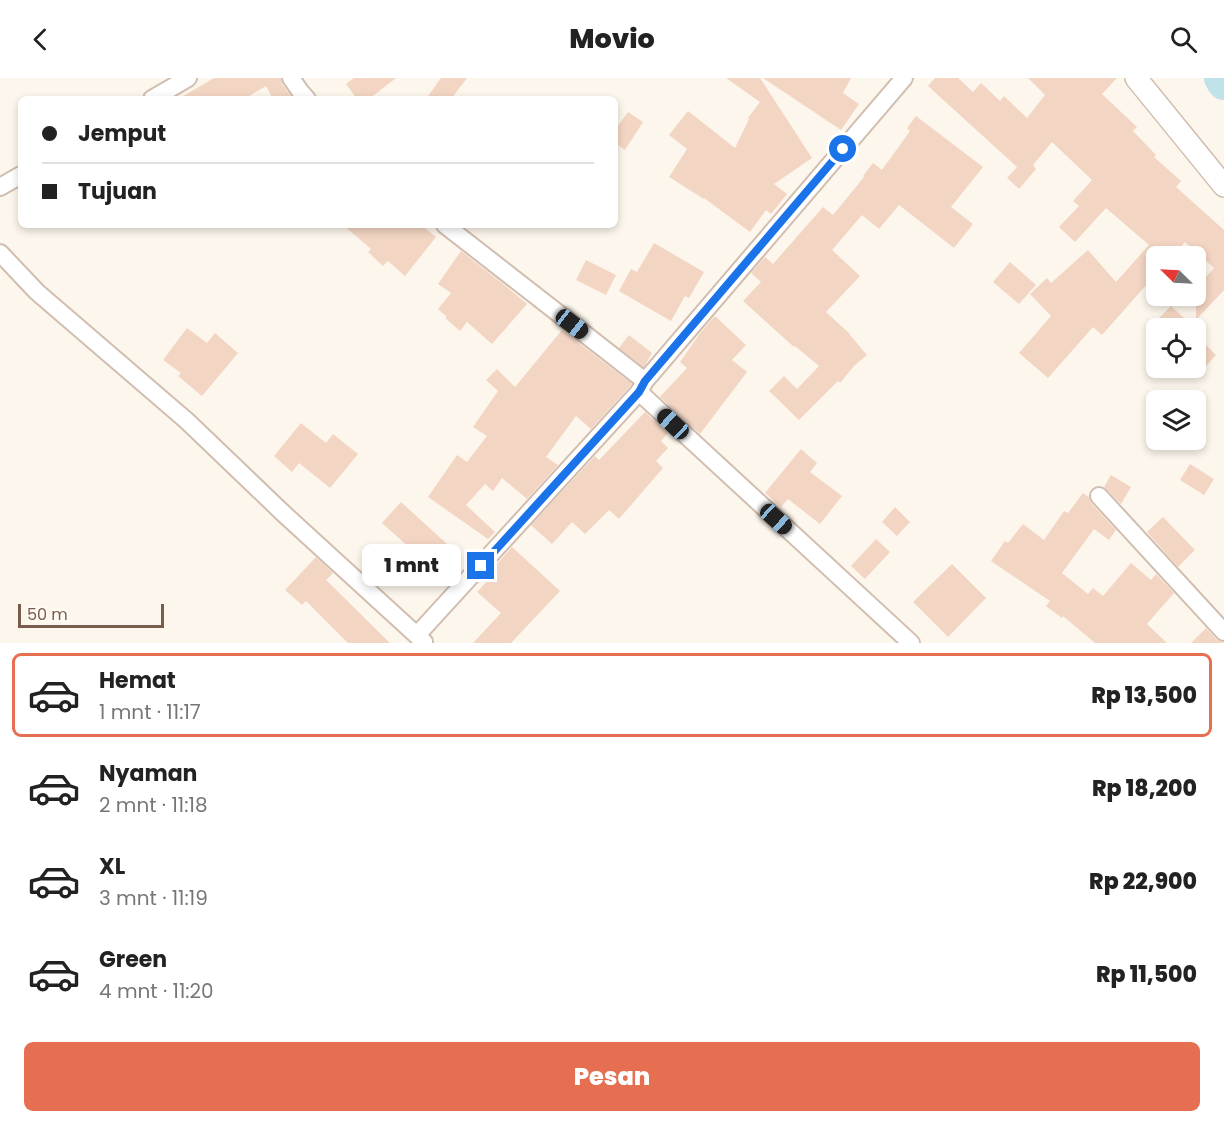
<!DOCTYPE html>
<html lang="id">
<head>
<meta charset="utf-8">
<style>
  :root { --surface:#fff; --page:#f6f6f6; --text:#222; --muted:#767676; --line:#e0e0e0; --accent:#e76f51 }
  body { margin:0; font-family:Poppins,sans-serif; background:var(--page); color:var(--text); height:100vh; display:flex; flex-direction:column; font-size:22px; white-space:nowrap }
  * { box-sizing:border-box; margin:0 }
  p { font-size:20px; color:var(--muted) }
  .icon { flex:none; width:33px; height:33px; fill:none; stroke:currentColor; stroke-width:2; stroke-linecap:round; stroke-linejoin:round }
  .map { position:relative; height:565px; overflow:hidden }
  .panel { display:flex; flex-direction:column; background:var(--surface); flex:1 }
  .panel>* { flex:none }
  .guide { position:absolute; left:18px; top:18px; width:600px; height:132px; border-radius:9px; box-shadow:0 3px 9px #0003; display:grid; align-content:center; height:132px; padding:0 24px; background:var(--surface) }
  .needle { width:39px; rotate:294deg }
  .tools { position:absolute; left:1146px; top:168px; display:grid; gap:12px }
  .tools a { display:grid; place-items:center; width:60px; height:60px; border-radius:9px; background:var(--surface); box-shadow:0 3px 9px #0003; font-size:30px }
  .scale { position:absolute; left:18px; bottom:15px; width:146px; box-sizing:border-box; padding-left:6px; border:3px solid #7a5c4d; border-top:0; font-size:16px; line-height:21px; white-space:nowrap; color:#7a5c4d; -webkit-text-stroke:4px #fffaf3; paint-order:stroke }
  .end { position:absolute; width:27px; height:27px; margin:-14px; border:8px solid #1a73e8; background:#fff; box-shadow:0 0 0 3px #fff }
  .from { border-radius:50% }
  .bubble { position:absolute; height:42px; border-radius:9px; background:var(--surface); box-shadow:0 3px 9px #0003; font-size:20px; font-weight:800; line-height:42px; text-align:center }
  .car { position:absolute; width:18px; height:36px; margin:-18px -9px; border-radius:8px; box-shadow:0 0 4px 2px #0007; background:linear-gradient(#222 24%,#8ab4d8 0 40%,#222 0 76%,#8ab4d8 0 86%,#222 0) }
  .guide b { display:flex; align-items:center; gap:21px; height:57px; font-size:22px }
  .guide b+b { border-top:2px solid var(--line) }
  .guide i { width:15px; height:15px; background:var(--text) }
  ul { padding:10px 0 0; list-style:none }
  li { display:flex; align-items:center; gap:18px; height:84px; margin:0 12px 9px; padding:0 12px; border:3px solid transparent; border-radius:9px }
  li div { flex:1 }
  li b { display:block; font-size:22px }
  li em { font-style:normal; font-weight:800 }
  li.active { border-color:var(--accent) }
  li>.icon { width:54px; height:54px; stroke-width:1.5 }
  .action { display:flex; gap:12px; margin-top:auto; padding:12px 24px }
  .action a { flex:1; height:69px; border-radius:9px; background:var(--accent); color:#fff; font-size:24px; font-weight:800; line-height:69px; text-align:center }
  header { display:flex; justify-content:space-between; align-items:center; height:78px; padding:0 24px; background:var(--surface); font-size:27px; font-weight:800 }
  .map>svg:first-child { display:block }
  .lines { fill:none; stroke-linecap:round; stroke-linejoin:round }
  .river { stroke:#bfe3e8; stroke-width:34 }
  .building { fill:#f3d5c3 }
  .minor-casing { stroke:#d1beb0; stroke-width:20 }
  .tertiary-casing { stroke:#d1beb0; stroke-width:24 }
  .minor { stroke:#fff; stroke-width:16 }
  .tertiary { stroke:#fff; stroke-width:21 }
  .route { stroke:#1a73e8; stroke-width:8 }
</style>
</head>
<body>
<header><svg class="icon" aria-label="back" viewBox="0 0 24 24"><path d="M15 5l-7 7 7 7"/></svg>Movio<svg class="icon" aria-label="search" viewBox="0 0 24 24"><circle cx="10" cy="10" r="6"/><path d="M15 15l6 6"/></svg></header>
<div class="map">
<svg width="1224" height="565" viewBox="0 0 1224 565">
  <rect width="100%" height="100%" fill="#fdf6ec"/>
  <g class="lines">
    <path class="river" d="M 1221,0 L 1224,5"/>
  </g>
  <path class="building" d="M 214,0 L 281,0 L 282,6 L 293,21 L 273,21 L 266,8 L 244,21 L 178,21 Z
    M 354,0 L 396,0 L 369,21 L 357,21 L 346,6 Z
    M 441,0 L 467,0 L 451,21 L 426,21 Z
    M 726,0 L 760,0 L 812,80 L 774,106 L 787,116 L 771,136 L 766,132 L 750,154 L 704,120 L 704,121 L 669,99 L 687,71 L 669,57 L 688,33 L 735,70 L 749,41 L 748,40 L 760,24 Z
    M 763,0 L 851,0 L 843,15 L 859,26 L 841,52 Z
    M 935,0 L 958,0 L 973,14 L 981,5 L 1000,23 L 1004,18 L 1027,40 L 1045,17 L 1028,0 L 1117,0 L 1102,16 L 1137,49 L 1133,53 L 1156,77 L 1154,79 L 1181,103 L 1176,109 L 1224,152 L 1224,212 L 1196,242 L 1196,210 L 1214,190 L 1185,164 L 1172,178 L 1156,178 L 1156,196 L 1102,257 L 1093,249 L 1048,300 L 1019,275 L 1051,238 L 1030,216 L 1047,200 L 1051,205 L 1088,172 L 1116,204 L 1149,167 L 1106,130 L 1075,164 L 1059,149 L 1079,128 L 1073,123 L 1092,102 L 1052,64 L 1033,87 L 1036,91 L 1019,111 L 1007,100 L 1017,89 L 928,8 Z
    M 628,34 L 643,44 L 625,72 L 615,65 L 615,52 Z
    M 916,38 L 983,89 L 951,129 L 973,146 L 954,170 L 899,127 L 879,151 L 862,137 L 832,172 L 860,198 L 826,234 L 850,256 L 850,257 L 867,277 L 854,288 L 840,305 L 838,303 L 799,342 L 769,313 L 784,298 L 797,311 L 819,288 L 795,268 L 794,269 L 743,223 L 761,204 L 751,195 L 765,179 L 773,186 L 823,129 L 833,137 L 864,99 L 863,98 L 873,85 L 882,92 L 910,53 L 907,50 Z
    M 343,147 L 421,147 L 436,159 L 405,198 L 388,183 L 383,188 L 368,174 L 371,171 Z
    M 654,165 L 704,194 L 689,220 L 685,218 L 671,243 L 619,213 L 631,191 L 637,194 Z
    M 461,173 L 508,210 L 527,226 L 492,266 L 467,244 L 460,253 L 445,240 L 447,239 L 438,231 L 451,215 L 438,206 Z
    M 586,182 L 616,197 L 606,217 L 576,202 Z
    M 1010,184 L 1036,207 L 1019,226 L 993,204 Z
    M 1171,228 L 1195,250 L 1149,250 Z
    M 715,238 L 746,267 L 732,282 L 747,294 L 700,356 L 660,319 L 687,290 L 680,284 L 701,254 Z
    M 187,250 L 207,265 L 215,255 L 238,275 L 202,318 L 178,298 L 181,295 L 163,282 Z
    M 562,252 L 632,306 L 591,351 L 576,338 L 546,379 L 558,387 L 527,421 L 502,400 L 493,413 L 485,406 L 466,427 L 495,454 L 488,461 L 428,419 L 457,377 L 467,384 L 487,358 L 473,349 L 498,313 L 486,302 L 497,291 L 515,309 Z
    M 629,257 L 652,275 L 644,289 L 619,270 Z
    M 1196,257 L 1216,277 L 1196,299 Z
    M 645,334 L 668,355 L 661,363 L 668,370 L 656,383 L 663,390 L 619,441 L 609,432 L 585,456 L 572,444 L 552,466 L 531,447 L 595,378 L 599,382 Z
    M 301,345 L 326,365 L 333,356 L 358,376 L 330,410 L 299,385 L 292,394 L 274,378 Z
    M 801,371 L 817,385 L 810,394 L 842,418 L 820,446 L 788,421 L 781,429 L 765,415 Z
    M 1190,386 L 1214,401 L 1204,417 L 1180,402 Z
    M 1111,397 L 1131,409 L 1121,426 L 1104,409 Z
    M 1083,415 L 1089,419 L 1091,425 L 1116,452 L 1109,462 L 1094,451 L 1062,495 L 1088,516 L 1093,510 L 1103,518 L 1131,485 L 1151,502 L 1156,496 L 1174,515 L 1147,546 L 1167,565 L 1095,565 L 1063,538 L 1062,540 L 1046,528 L 1050,523 L 991,483 L 1005,463 L 1008,465 L 1023,446 L 1044,462 L 1064,433 L 1068,435 Z
    M 401,424 L 459,477 L 441,498 L 382,445 Z
    M 895,429 L 910,444 L 897,458 L 882,444 Z
    M 1163,439 L 1195,472 L 1178,489 L 1147,454 Z
    M 876,461 L 890,474 L 865,501 L 851,488 Z
    M 512,469 L 560,513 L 511,565 L 473,565 L 501,535 L 477,514 L 492,498 L 489,495 Z
    M 316,479 L 333,495 L 326,502 L 390,565 L 348,565 L 306,523 L 302,527 L 285,512 Z
    M 952,486 L 986,520 L 948,559 L 913,524 Z
    M 1206,550 L 1216,561 L 1224,565 L 1191,565 Z"/>
  <g class="lines">
    <defs>
      <path id="minor" d="M 291,0 L 300,13 L 307,21
        M 152,21 L 188,0
        M 0,109 L 21,97
        M 445,147 L 645,303
        M 0,175 L 37,214 L 187,343 L 283,435 L 424,564
        M 639,314 L 911,565
        M 1099,418 L 1224,554
        M 417,557 L 639,314 L 645,303 L 904,0"/>
      <path id="tertiary" d="M 1136,0 L 1224,108"/>
    </defs>
    <use href="#minor" class="minor-casing"/>
    <use href="#tertiary" class="tertiary-casing"/>
    <use href="#minor" class="minor"/>
    <use href="#tertiary" class="tertiary"/>
  </g>
  <g class="lines">
    <path class="route" d="M 481,488 L 639,314 L 645,303 L 843,71"/>
  </g>
</svg>
<div class="tools">
<a><svg class="needle" viewBox="-14 -14 28 28"><path d="M0-13l5 13h-10z" fill="#e53935"/><path d="M0 13l5-13h-10z" fill="#767676"/></svg></a>
<a><svg class="icon" aria-label="locate" viewBox="0 0 24 24"><circle cx="12" cy="12" r="6"/><path d="M12 2v4M12 18v4M2 12h4M18 12h4"/></svg></a>
<a><svg class="icon" aria-label="layers" viewBox="0 0 24 24"><path d="M12 4l9 5-9 5-9-5zM3 14l9 5 9-5"/></svg></a>
</div>
<div class="scale">50 m</div>
<i class="end from" style="left:843px;top:71px"></i>
<i class="end" style="left:481px;top:488px"></i>
<div class="bubble" style="left:362px;top:466px;width:99px">1 mnt</div>
<i class="car" style="left:572px;top:246px;rotate:128deg"></i>
<i class="car" style="left:673px;top:346px;rotate:313deg"></i>
<i class="car" style="left:776px;top:441px;rotate:132deg"></i>
<div class="guide">
<b><i class="from"></i>Jemput</b>
<b><i></i>Tujuan</b>
</div>
</div>
<section class="panel">
<ul>
<li class="active"><svg class="icon" aria-label="car" viewBox="0 0 24 24"><path d="M5 17H2v-5l4-1 3-4h7l3 4 3 1v5h-3M9 17h6M6 11h13"/><circle cx="7" cy="17" r="2"/><circle cx="17" cy="17" r="2"/></svg><div><b>Hemat</b><p>1 mnt · 11:17</p></div><em>Rp 13,500</em></li>
<li><svg class="icon" aria-label="car" viewBox="0 0 24 24"><path d="M5 17H2v-5l4-1 3-4h7l3 4 3 1v5h-3M9 17h6M6 11h13"/><circle cx="7" cy="17" r="2"/><circle cx="17" cy="17" r="2"/></svg><div><b>Nyaman</b><p>2 mnt · 11:18</p></div><em>Rp 18,200</em></li>
<li><svg class="icon" aria-label="car" viewBox="0 0 24 24"><path d="M5 17H2v-5l4-1 3-4h7l3 4 3 1v5h-3M9 17h6M6 11h13"/><circle cx="7" cy="17" r="2"/><circle cx="17" cy="17" r="2"/></svg><div><b>XL</b><p>3 mnt · 11:19</p></div><em>Rp 22,900</em></li>
<li><svg class="icon" aria-label="car" viewBox="0 0 24 24"><path d="M5 17H2v-5l4-1 3-4h7l3 4 3 1v5h-3M9 17h6M6 11h13"/><circle cx="7" cy="17" r="2"/><circle cx="17" cy="17" r="2"/></svg><div><b>Green</b><p>4 mnt · 11:20</p></div><em>Rp 11,500</em></li>
</ul>
<div class="action"><a>Pesan</a></div>
</section>
</body>
</html>
